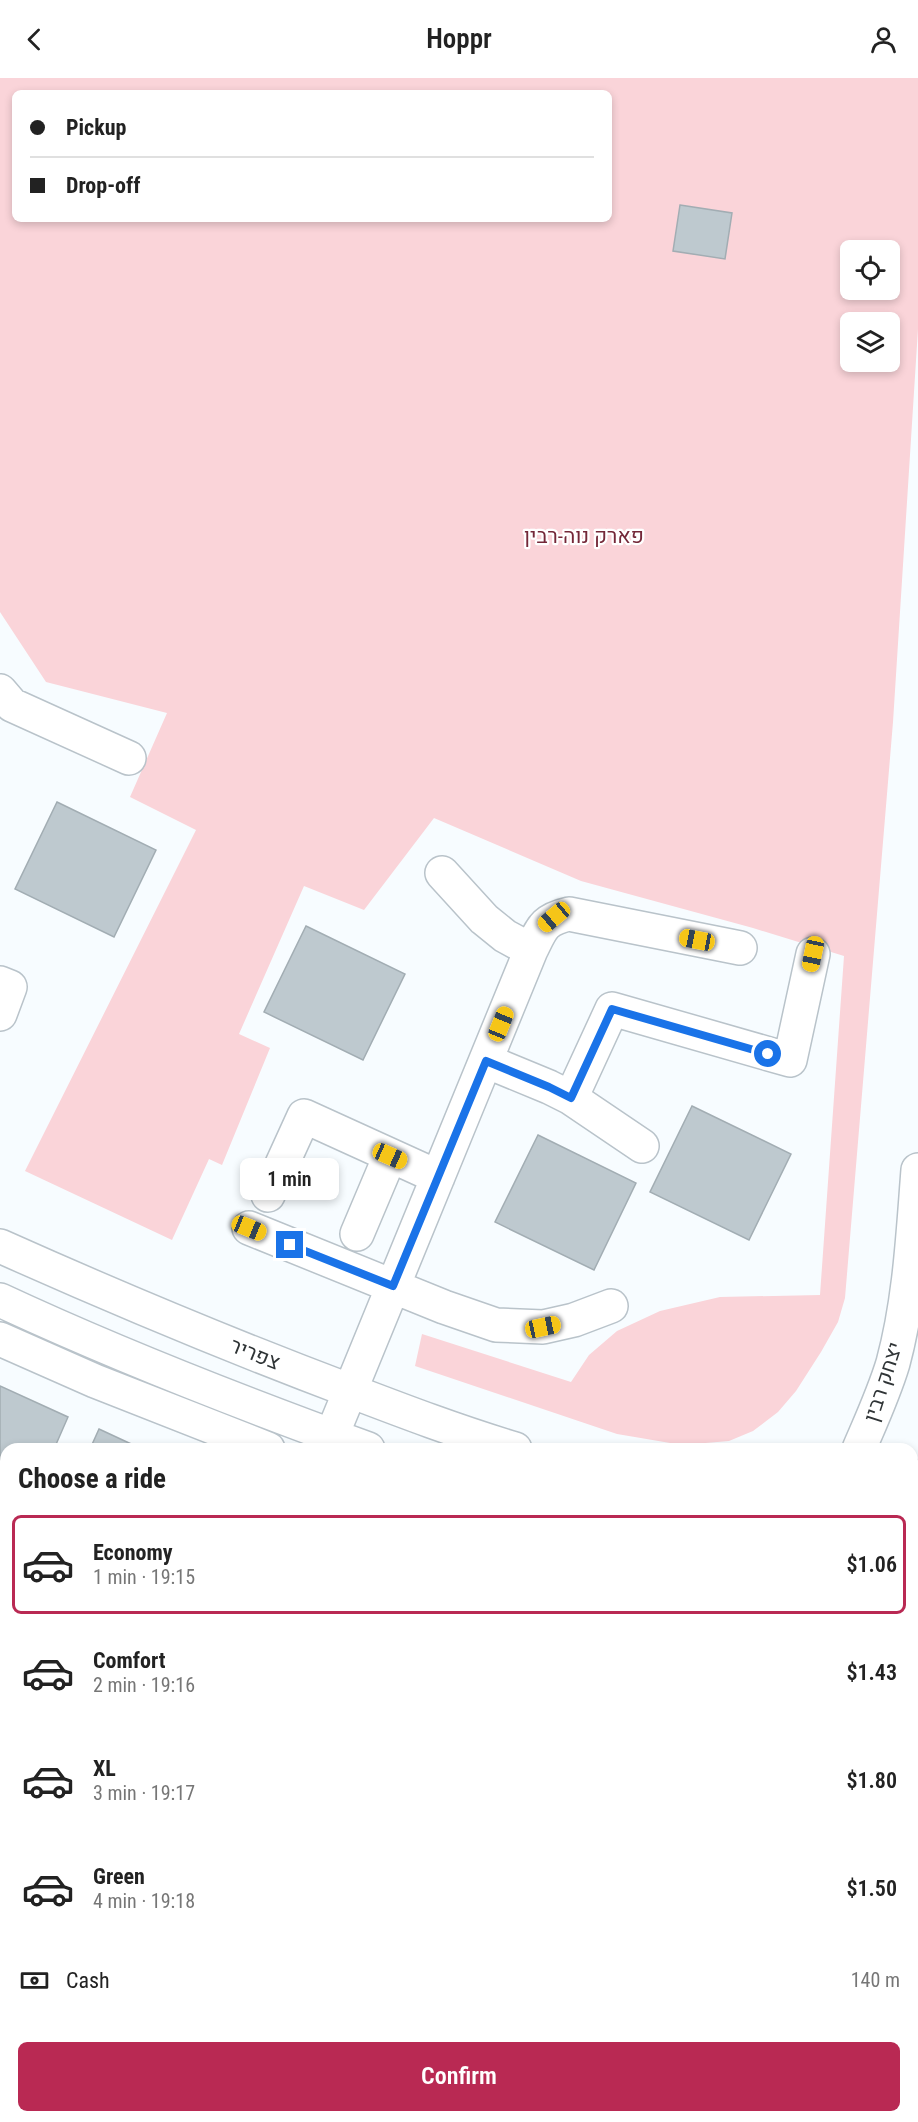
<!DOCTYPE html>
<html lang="en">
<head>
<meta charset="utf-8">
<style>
  :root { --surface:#fff; --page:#f6f6f6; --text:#222; --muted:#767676; --line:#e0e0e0; --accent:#b92953 }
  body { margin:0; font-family:"Roboto Condensed",Heebo,sans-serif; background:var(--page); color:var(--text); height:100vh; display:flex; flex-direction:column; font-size:22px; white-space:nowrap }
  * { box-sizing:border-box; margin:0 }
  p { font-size:20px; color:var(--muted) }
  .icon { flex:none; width:33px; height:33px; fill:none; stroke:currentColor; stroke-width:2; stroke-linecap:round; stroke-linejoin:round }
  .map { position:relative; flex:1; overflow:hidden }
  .side { position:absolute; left:0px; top:1365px; width:918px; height:680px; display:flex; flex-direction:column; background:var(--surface); border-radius:18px 18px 0 0; box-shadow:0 3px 9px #0003 }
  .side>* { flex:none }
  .hud { position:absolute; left:12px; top:12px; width:600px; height:132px; border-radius:9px; box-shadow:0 3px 9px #0003; display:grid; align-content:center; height:132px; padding:0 18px; background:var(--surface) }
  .controls { position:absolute; left:840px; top:162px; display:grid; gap:12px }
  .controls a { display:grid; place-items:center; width:60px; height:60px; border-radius:9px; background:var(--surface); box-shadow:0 3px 9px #0003; font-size:30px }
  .end { position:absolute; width:27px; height:27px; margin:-14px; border:8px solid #1a73e8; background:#fff; box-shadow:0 0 0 3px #fff }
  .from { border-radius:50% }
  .bubble { position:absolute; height:42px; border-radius:9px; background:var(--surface); box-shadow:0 3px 9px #0003; font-size:20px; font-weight:600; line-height:42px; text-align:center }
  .car { position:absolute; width:18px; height:36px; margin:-18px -9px; border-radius:8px; box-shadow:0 0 4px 2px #0007; background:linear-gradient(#f5c518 24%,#345 0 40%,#f5c518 0 76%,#345 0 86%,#f5c518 0) }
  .hud b { display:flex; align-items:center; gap:21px; height:57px; font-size:22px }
  .hud b+b { border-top:2px solid var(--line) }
  .hud i { width:15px; height:15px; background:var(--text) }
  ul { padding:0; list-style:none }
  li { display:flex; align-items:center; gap:18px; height:99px; margin:0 12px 9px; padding:0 6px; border:3px solid transparent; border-radius:9px }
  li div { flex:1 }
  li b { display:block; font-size:22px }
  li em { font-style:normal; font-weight:600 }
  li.selected { border-color:var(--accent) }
  li>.icon { width:54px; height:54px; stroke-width:1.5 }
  h2 { padding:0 18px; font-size:27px; line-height:72px }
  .pay { display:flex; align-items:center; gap:15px; height:66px; padding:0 18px; font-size:22px }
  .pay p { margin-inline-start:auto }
  .button { display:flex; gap:12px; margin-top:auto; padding:12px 18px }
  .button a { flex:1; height:69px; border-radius:9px; background:var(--accent); color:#fff; font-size:24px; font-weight:600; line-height:69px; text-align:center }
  header { display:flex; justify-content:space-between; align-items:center; height:78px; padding:0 18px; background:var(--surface); font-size:27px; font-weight:600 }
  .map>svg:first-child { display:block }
  .green { fill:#fad4d9; fill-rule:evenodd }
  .building { fill:#bec9cf; stroke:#a2adb3; stroke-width:1.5 }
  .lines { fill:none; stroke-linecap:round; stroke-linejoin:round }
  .minor-casing { stroke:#b9c3ca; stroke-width:36 }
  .minor { stroke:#fff; stroke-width:33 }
  .route { stroke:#1a73e8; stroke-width:8 }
  .labels { text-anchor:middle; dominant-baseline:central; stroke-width:4.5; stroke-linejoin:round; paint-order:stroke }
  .park-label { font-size:21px; fill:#742839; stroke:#fff }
  .street-label { font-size:21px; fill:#2f3436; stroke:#fff }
</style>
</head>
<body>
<header><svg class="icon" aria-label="back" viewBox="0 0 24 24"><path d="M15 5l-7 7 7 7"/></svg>Hoppr<svg class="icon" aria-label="person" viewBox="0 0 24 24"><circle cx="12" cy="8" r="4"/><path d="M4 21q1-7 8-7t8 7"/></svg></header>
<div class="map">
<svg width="918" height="2044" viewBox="0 0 918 2044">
  <rect width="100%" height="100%" fill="#f7fcff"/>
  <path class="green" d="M 0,0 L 918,0 L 918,251 L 893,644 L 845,1220 L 838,1244 L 821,1274 L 796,1313 L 778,1334 L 753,1353 L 729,1363 L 682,1367 L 617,1356 L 415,1288 L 422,1256 L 571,1304 L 589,1277 L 617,1253 L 660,1233 L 720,1219 L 820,1217 L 844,878 L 753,850 L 581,803 L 434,740 L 364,832 L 304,808 L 239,956 L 270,970 L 222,1087 L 209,1081 L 172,1162 L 25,1093 L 196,752 L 130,719 L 167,635 L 46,604 L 0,534 ZM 15,15 L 609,15 L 609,141 L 15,141 ZM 850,172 L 890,172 L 890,212 L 850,212 ZM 850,244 L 890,244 L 890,284 L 850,284 Z"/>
  <path class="building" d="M 680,127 L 732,135 L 725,181 L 673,173 Z
    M 57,724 L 156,772 L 114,859 L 15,811 Z
    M 306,848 L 405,896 L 363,982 L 264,934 Z
    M 692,1028 L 791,1076 L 749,1162 L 650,1114 Z
    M 538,1057 L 636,1105 L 594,1192 L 495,1144 Z
    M 0,1308 L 68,1339 L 54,1371 L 6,1371 L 6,1404 L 0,1401 Z
    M 99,1351 L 142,1371 L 90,1371 Z
    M 0,1470 L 6,1473 L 6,1512 L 0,1525 Z
    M 0,1555 L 6,1558 L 6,1635 L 0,1632 Z
    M 517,2038 L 597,2038 L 602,2044 L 518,2044 L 515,2041 Z"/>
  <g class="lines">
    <defs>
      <path id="minor" d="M 0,613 L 12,627 L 129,680
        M 442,795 L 484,841 L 505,858 L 531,872
        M 0,905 L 10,909 L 0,936
        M 486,983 L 549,1009 L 571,1020 L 642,1068
        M 571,1020 L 612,931 L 790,982 L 813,876
        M 268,1117 L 304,1038 L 438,1099
        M 249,1150 L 444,1229 L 496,1247 L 543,1249 L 574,1242 L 611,1228
        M 357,1156 L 390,1078
        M 0,1168 C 114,1219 231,1268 348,1312 C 403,1333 458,1354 515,1371
        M 0,1222 C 120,1278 244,1326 368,1371
        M 0,1261 L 95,1303 L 268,1371
        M 332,1357 L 531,872 C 542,850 543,842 569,836 L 740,870
        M 859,1371 C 871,1343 884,1315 893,1285 C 910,1222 913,1156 918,1092
        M 912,1398 L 918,1401
        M 912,1538 L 916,1524
        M 0,1672 L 6,1674
        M 379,2044 L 386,2038
        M 869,2044 L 869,2038"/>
    </defs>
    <use href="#minor" class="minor-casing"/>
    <use href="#minor" class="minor"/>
  </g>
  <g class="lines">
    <path class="route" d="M 290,1167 L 393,1208 L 486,983 L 549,1009 L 571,1020 L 612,931 L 768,976"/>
  </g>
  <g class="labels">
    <g class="park-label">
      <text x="584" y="458">פארק נוה-רבין</text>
    </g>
    <g class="street-label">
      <text transform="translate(255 1276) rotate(22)">צפריר</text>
      <text transform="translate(883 1304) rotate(-72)">יצחק רבין</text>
    </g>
  </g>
</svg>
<div class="controls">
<a><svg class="icon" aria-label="locate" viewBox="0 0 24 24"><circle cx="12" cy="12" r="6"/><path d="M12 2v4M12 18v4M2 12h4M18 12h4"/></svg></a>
<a><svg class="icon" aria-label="layers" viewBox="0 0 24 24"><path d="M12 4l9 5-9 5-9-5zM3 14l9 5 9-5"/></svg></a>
</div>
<i class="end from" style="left:768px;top:976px"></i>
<i class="end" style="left:290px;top:1167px"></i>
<div class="bubble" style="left:240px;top:1080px;width:99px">1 min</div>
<i class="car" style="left:554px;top:839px;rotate:230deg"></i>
<i class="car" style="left:697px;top:862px;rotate:281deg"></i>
<i class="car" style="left:813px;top:876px;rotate:192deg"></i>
<i class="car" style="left:501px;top:946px;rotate:22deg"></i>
<i class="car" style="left:390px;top:1078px;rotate:114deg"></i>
<i class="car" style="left:249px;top:1150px;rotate:112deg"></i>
<i class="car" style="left:543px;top:1249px;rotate:78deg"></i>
<div class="hud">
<b><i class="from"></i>Pickup</b>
<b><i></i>Drop-off</b>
</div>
<section class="side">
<h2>Choose a ride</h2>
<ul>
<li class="selected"><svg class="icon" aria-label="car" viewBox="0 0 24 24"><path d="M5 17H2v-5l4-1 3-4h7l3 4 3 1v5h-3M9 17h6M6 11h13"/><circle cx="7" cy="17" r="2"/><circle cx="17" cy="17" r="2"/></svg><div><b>Economy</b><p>1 min · 19:15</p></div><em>$1.06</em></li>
<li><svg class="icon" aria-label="car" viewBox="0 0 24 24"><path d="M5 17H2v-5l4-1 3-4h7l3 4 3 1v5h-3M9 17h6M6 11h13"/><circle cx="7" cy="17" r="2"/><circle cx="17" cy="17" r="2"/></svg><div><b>Comfort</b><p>2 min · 19:16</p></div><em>$1.43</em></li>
<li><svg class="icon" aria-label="car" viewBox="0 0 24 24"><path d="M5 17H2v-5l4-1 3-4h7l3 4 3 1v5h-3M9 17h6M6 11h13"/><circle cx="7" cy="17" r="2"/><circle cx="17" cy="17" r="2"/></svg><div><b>XL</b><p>3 min · 19:17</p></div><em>$1.80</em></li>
<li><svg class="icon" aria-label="car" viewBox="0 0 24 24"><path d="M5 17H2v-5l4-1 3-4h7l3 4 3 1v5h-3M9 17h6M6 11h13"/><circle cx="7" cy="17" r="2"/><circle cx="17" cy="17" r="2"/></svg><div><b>Green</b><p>4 min · 19:18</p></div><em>$1.50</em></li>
</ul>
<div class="pay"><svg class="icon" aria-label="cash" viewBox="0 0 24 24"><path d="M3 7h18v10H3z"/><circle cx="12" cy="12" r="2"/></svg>Cash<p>140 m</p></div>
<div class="button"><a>Confirm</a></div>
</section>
</div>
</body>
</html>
